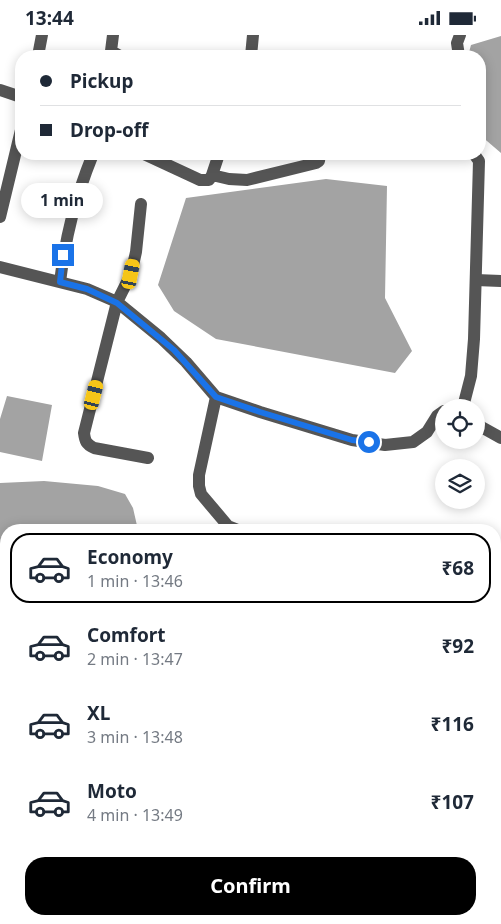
<!DOCTYPE html>
<html lang="en">
<head>
<meta charset="utf-8">
<style>
  :root { --surface:#fff; --page:#f6f6f7; --text:#1f2937; --muted:#747a83; --line:#e0e1e3; --accent:#000 }
  body { margin:0; font-family:"Noto Sans",sans-serif; background:var(--page); color:var(--text); height:100vh; display:flex; flex-direction:column; font-size:19px; white-space:nowrap }
  * { box-sizing:border-box; margin:0 }
  p { font-size:16px; color:var(--muted) }
  .icon { flex:none; width:28px; height:28px; fill:none; stroke:currentColor; stroke-width:2; stroke-linecap:round; stroke-linejoin:round }
  .map { position:relative; flex:1; overflow:hidden }
  .side { position:absolute; left:0px; top:489px; width:501px; height:401px; display:flex; flex-direction:column; background:var(--surface); border-radius:20px 20px 0 0; box-shadow:0 2px 12px #0003 }
  .side>* { flex:none }
  .guide { position:absolute; left:15px; top:15px; width:471px; height:110px; border-radius:20px; box-shadow:0 2px 12px #0003; display:grid; align-content:center; height:110px; padding:0 25px; background:var(--surface) }
  .tools { position:absolute; left:435px; top:364px; display:grid; gap:10px }
  .tools a { display:grid; place-items:center; width:50px; height:50px; border-radius:50%; background:var(--surface); box-shadow:0 2px 12px #0003; font-size:25px }
  .end { position:absolute; width:22px; height:22px; margin:-11px; border:6px solid #1a73e8; background:#fff; box-shadow:0 0 0 2px #fff }
  .from { border-radius:50% }
  .bubble { position:absolute; height:35px; border-radius:18px; background:var(--surface); box-shadow:0 2px 12px #0003; font-size:16px; font-weight:700; line-height:35px; text-align:center }
  .car { position:absolute; width:15px; height:30px; margin:-15px -8px; border-radius:6px; box-shadow:0 0 4px 1px #0007; background:linear-gradient(#f5c518 24%,#345 0 40%,#f5c518 0 76%,#345 0 86%,#f5c518 0) }
  .guide b { display:flex; align-items:center; gap:18px; height:48px; font-size:19px }
  .guide b+b { border-top:1px solid var(--line) }
  .guide i { width:12px; height:12px; background:var(--text) }
  ul { padding:9px 0 0; list-style:none }
  li { display:flex; align-items:center; gap:15px; height:70px; margin:0 10px 8px; padding:0 15px; border:2px solid transparent; border-radius:20px }
  li div { flex:1 }
  li b { display:block; font-size:19px }
  li em { font-style:normal; font-weight:700 }
  li.selected { border-color:var(--accent) }
  li>.icon { width:45px; height:45px; stroke-width:1.5 }
  .action { display:flex; gap:10px; margin-top:auto; padding:10px 25px }
  .action a { flex:1; height:58px; border-radius:20px; background:var(--accent); color:#fff; font-size:20px; font-weight:700; line-height:58px; text-align:center }
  .status { display:flex; justify-content:space-between; align-items:center; height:35px; padding:0 25px; background:var(--surface); direction:ltr }
  .status svg { height:14px; fill:currentColor }
  .map>svg:first-child { display:block }
  .water { fill:#a3a3a3 }
  .lines { fill:none; stroke-linecap:round; stroke-linejoin:round }
  .minor { stroke:#555; stroke-width:12 }
  .route { stroke:#1a73e8; stroke-width:6 }
</style>
</head>
<body>
<div class="status"><b>13:44</b><svg viewBox="0 0 49 12"><path d="M0 12V9h3v3zM5 12V6h3v6zM10 12V3h3v9zM15 12V0h3v12zM26 1h20v11H26zM47 4h2v5h-2z"/></svg></div>
<div class="map">
<svg width="501" height="889" viewBox="0 0 501 889">
  <rect width="100%" height="100%" fill="#fff"/>
  <path class="water" d="M 501,1 L 501,118 L 480,100 L 480,21 L 468,21 L 471,10 Z
    M 326,144 L 387,151 L 385,263 L 412,316 L 395,338 L 216,304 L 174,276 L 158,250 L 186,163 Z
    M 7,361 L 52,370 L 42,426 L 0,417 L 0,384 Z
    M 44,446 L 98,451 L 125,459 L 133,473 L 138,495 L 6,495 L 6,586 L 0,585 L 0,448 Z
    M 6,796 L 6,884 L 373,884 L 372,889 L 0,889 L 0,800 Z
    M 495,875 L 501,877 L 501,889 L 416,889 L 417,884 L 495,884 Z"/>
  <g class="lines">
    <path class="minor" d="M 113,0 L 111,16 L 120,21
      M 38,21 L 42,0
      M 251,21 L 253,0
      M 459,21 L 457,8 L 460,0
      M 0,55 L 21,62
      M 144,119 L 200,145 L 209,145 L 212,140 L 219,119
      M 212,140 L 229,144 L 247,145 L 316,128 L 319,126 L 320,119
      M 141,169 L 136,217 L 131,239 L 117,267 L 84,398 C 85,406 86,409 94,413 L 148,423
      M 0,182 L 21,95
      M 0,232 L 87,254 L 117,267 L 161,303 L 186,327 L 216,362 L 260,377 L 352,405 L 385,410 L 413,407 L 427,397 L 437,381 L 444,376
      M 476,245 L 501,246
      M 60,247 C 66,199 75,164 93,119
      M 216,362 L 199,440 L 199,451 L 201,459 L 228,491 L 238,495
      M 463,372 L 471,341 L 474,304 L 479,126 L 474,119
      M 476,389 L 501,403
      M 495,520 L 501,520
      M 495,576 L 501,577
      M 0,656 L 6,657
      M 495,711 L 501,712
      M 495,809 L 501,810
      M 495,869 L 501,871
      M 388,889 L 389,884"/>
  </g>
  <g class="lines">
    <path class="route" d="M 63,220 L 60,247 L 87,254 L 117,268 L 174,315 L 216,362 L 260,377 L 352,405 L 369,407"/>
  </g>
</svg>
<div class="tools">
<a><svg class="icon" aria-label="locate" viewBox="0 0 24 24"><circle cx="12" cy="12" r="6"/><path d="M12 2v4M12 18v4M2 12h4M18 12h4"/></svg></a>
<a><svg class="icon" aria-label="layers" viewBox="0 0 24 24"><path d="M12 4l9 5-9 5-9-5zM3 14l9 5 9-5"/></svg></a>
</div>
<i class="end from" style="left:369px;top:407px"></i>
<i class="end" style="left:63px;top:220px"></i>
<div class="bubble" style="left:21px;top:148px;width:82px">1 min</div>
<i class="car" style="left:131px;top:239px;rotate:11deg"></i>
<i class="car" style="left:94px;top:360px;rotate:14deg"></i>
<div class="guide">
<b><i class="from"></i>Pickup</b>
<b><i></i>Drop-off</b>
</div>
<section class="side">
<ul>
<li class="selected"><svg class="icon" aria-label="car" viewBox="0 0 24 24"><path d="M5 17H2v-5l4-1 3-4h7l3 4 3 1v5h-3M9 17h6M6 11h13"/><circle cx="7" cy="17" r="2"/><circle cx="17" cy="17" r="2"/></svg><div><b>Economy</b><p>1 min · 13:46</p></div><em>₹68</em></li>
<li><svg class="icon" aria-label="car" viewBox="0 0 24 24"><path d="M5 17H2v-5l4-1 3-4h7l3 4 3 1v5h-3M9 17h6M6 11h13"/><circle cx="7" cy="17" r="2"/><circle cx="17" cy="17" r="2"/></svg><div><b>Comfort</b><p>2 min · 13:47</p></div><em>₹92</em></li>
<li><svg class="icon" aria-label="car" viewBox="0 0 24 24"><path d="M5 17H2v-5l4-1 3-4h7l3 4 3 1v5h-3M9 17h6M6 11h13"/><circle cx="7" cy="17" r="2"/><circle cx="17" cy="17" r="2"/></svg><div><b>XL</b><p>3 min · 13:48</p></div><em>₹116</em></li>
<li><svg class="icon" aria-label="car" viewBox="0 0 24 24"><path d="M5 17H2v-5l4-1 3-4h7l3 4 3 1v5h-3M9 17h6M6 11h13"/><circle cx="7" cy="17" r="2"/><circle cx="17" cy="17" r="2"/></svg><div><b>Moto</b><p>4 min · 13:49</p></div><em>₹107</em></li>
</ul>
<div class="action"><a>Confirm</a></div>
</section>
</div>
</body>
</html>
